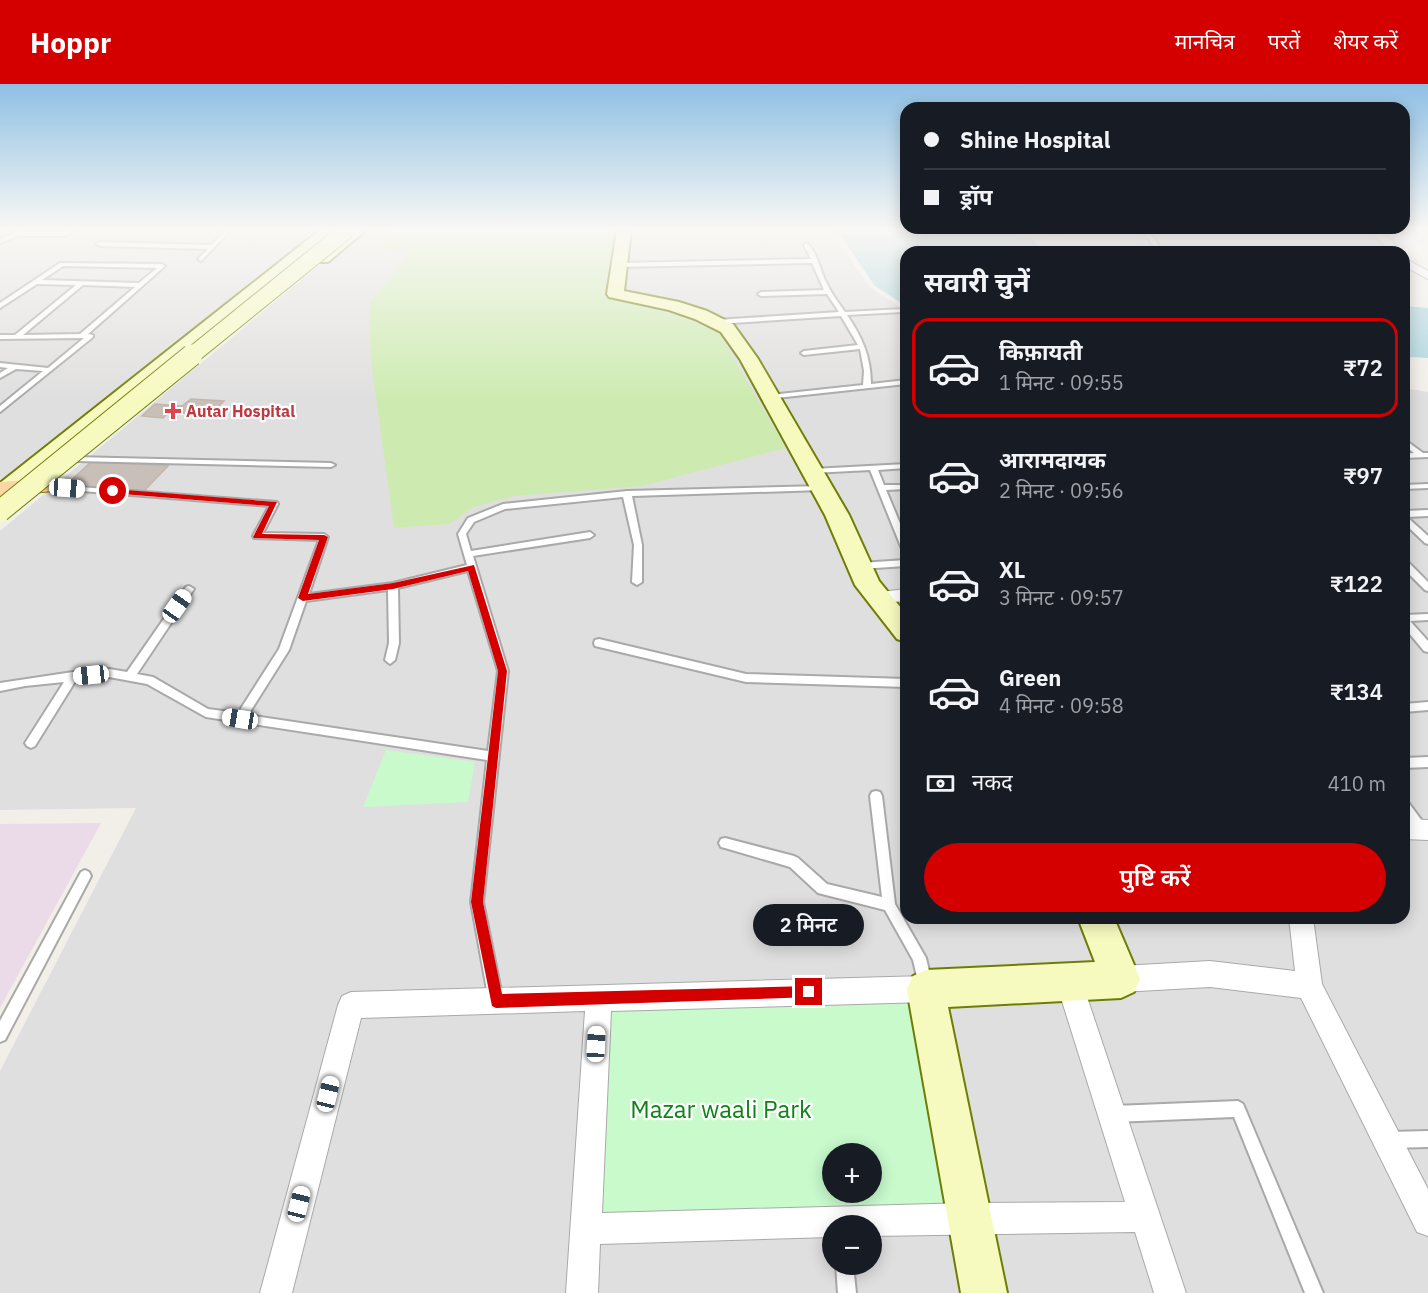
<!DOCTYPE html>
<html lang="hi">
<head>
<meta charset="utf-8">
<style>
  :root { --surface:#171b24; --page:#242831; --text:#f1f3f6; --muted:#9ea1a6; --line:#363941; --accent:#d40000 }
  body { margin:0; font-family:"IBM Plex Sans","Noto Sans Devanagari",sans-serif; background:var(--page); color:var(--text); height:100vh; display:flex; flex-direction:column; font-size:22px; white-space:nowrap }
  * { box-sizing:border-box; margin:0 }
  p { font-size:20px; color:var(--muted) }
  .icon { flex:none; width:33px; height:33px; fill:none; stroke:currentColor; stroke-width:2; stroke-linecap:round; stroke-linejoin:round }
  .map { position:relative; flex:1; overflow:hidden }
  .sheet { position:absolute; left:900px; top:162px; width:510px; height:678px; display:flex; flex-direction:column; background:var(--surface); border-radius:18px; box-shadow:0 3px 15px #0003 }
  .sheet>* { flex:none }
  .guide { position:absolute; left:900px; top:18px; width:510px; height:132px; border-radius:18px; box-shadow:0 3px 15px #0003; display:grid; align-content:center; height:132px; padding:0 24px; background:var(--surface) }
  .tools { position:absolute; left:822px; top:1059px; display:grid; gap:12px }
  .tools a { display:grid; place-items:center; width:60px; height:60px; border-radius:50%; background:var(--surface); box-shadow:0 3px 15px #0003; font-size:30px }
  .end { position:absolute; width:27px; height:27px; margin:-14px; border:8px solid #d40000; background:#fff; box-shadow:0 0 0 3px #fff }
  .from { border-radius:50% }
  .bubble { position:absolute; height:42px; border-radius:21px; background:var(--surface); box-shadow:0 3px 15px #0003; font-size:20px; font-weight:600; line-height:42px; text-align:center }
  .car { position:absolute; width:18px; height:36px; margin:-18px -9px; border-radius:8px; box-shadow:0 0 4px 2px #0007; background:linear-gradient(#fff 24%,#345 0 40%,#fff 0 76%,#345 0 86%,#fff 0) }
  .guide b { display:flex; align-items:center; gap:21px; height:57px; font-size:22px }
  .guide b+b { border-top:2px solid var(--line) }
  .guide i { width:15px; height:15px; background:var(--text) }
  ul { padding:0; list-style:none }
  li { display:flex; align-items:center; gap:18px; height:99px; margin:0 12px 9px; padding:0 12px; border:3px solid transparent; border-radius:18px }
  li div { flex:1 }
  li b { display:block; font-size:22px }
  li em { font-style:normal; font-weight:600 }
  li.current { border-color:var(--accent) }
  li>.icon { width:54px; height:54px; stroke-width:1.5 }
  h2 { padding:0 24px; font-size:27px; line-height:72px }
  .pay { display:flex; align-items:center; gap:15px; height:66px; padding:0 24px; font-size:22px }
  .pay p { margin-inline-start:auto }
  .primary-button { display:flex; gap:12px; margin-top:auto; padding:12px 24px }
  .primary-button a { flex:1; height:69px; border-radius:36px; background:var(--accent); color:#fff; font-size:24px; font-weight:600; line-height:69px; text-align:center }
  header { display:flex; align-items:center; gap:36px; box-sizing:border-box; height:84px; padding:0 30px; background:var(--accent); color:#fff }
  header strong { font-size:28px }
  nav { display:flex; gap:33px; margin-inline-start:auto; font-size:21px }
  .map>svg:first-child { display:block }
  .residential { fill:#e0dfdf; fill-rule:evenodd }
  .industrial { fill:#ebdbe8 }
  .grass { fill:#cdebb0 }
  .park { fill:#c8facc; fill-rule:evenodd }
  .water { fill:#aad3df }
  .building { fill:#c7bfb8; stroke:#c4b6ab; stroke-width:1.5 }
  .lines { fill:none; stroke-linecap:round; stroke-linejoin:round }
  .lane-casing { stroke:#a9a9a9; stroke-width:4 }
  .street-casing { stroke:#a9a9a9; stroke-width:2 }
  .secondary-casing { stroke:#707d05; stroke-width:4 }
  .primary-casing { stroke:#a06b00; stroke-width:2 }
  .lane { fill:#fff; fill-rule:evenodd }
  .street { fill:#fff; fill-rule:evenodd }
  .secondary { fill:#f7fabf; fill-rule:evenodd }
  .primary { fill:#fcd6a4; fill-rule:evenodd }
  .secondary-bridge-far1-casing { stroke:#707d05; stroke-width:18; stroke-linecap:butt }
  .secondary-bridge-casing { stroke:#707d05; stroke-width:23; stroke-linecap:butt }
  .secondary-bridge-far1 { stroke:#f7fabf; stroke-width:16 }
  .secondary-bridge { stroke:#f7fabf; stroke-width:21 }
  .route { fill:#d40000 }
  .health-dot { fill:#e0444e; stroke:#fff; stroke-width:2 }
  .labels { text-anchor:middle; dominant-baseline:central; stroke-width:4.5; stroke-linejoin:round; paint-order:stroke }
  .far-health-label { font-size:16px; font-weight:bold; fill:#be3a42; stroke:#fff; text-anchor:start }
  .near-park-label { font-size:24px; fill:#0c8416; stroke:#fff }
</style>
</head>
<body>
<header>
<strong>Hoppr</strong>
<nav><a>मानचित्र</a><a>परतें</a><a>शेयर करें</a></nav>
</header>
<div class="map">
<svg width="1428" height="1209" viewBox="0 0 1428 1209">
  <rect width="100%" height="100%" fill="#f2efe9"/>
  <path class="residential" d="M 0,146 L 334,146 L 24,391 L 0,395 Z
    M 361,146 L 829,146 L 871,204 L 906,227 L 906,834 L 1404,834 L 1404,304 L 1428,308 L 1428,1209 L 0,1209 L 0,987 L 136,724 L 0,726 L 0,447 ZM 832,1070 L 872,1070 L 872,1108 L 832,1108 ZM 832,1142 L 872,1142 L 872,1180 L 832,1180 Z"/>
  <path class="industrial" d="M 1080,146 L 1428,146 L 1428,150 L 1425,160 L 1393,168 L 1166,168 Z
    M 101,739 L 0,924 L 0,740 Z"/>
  <path class="grass" d="M 388,146 L 615,146 L 603,213 L 675,231 L 718,247 L 786,364 L 642,402 L 514,412 L 473,423 L 450,440 L 394,444 L 371,277 L 369,219 L 410,169 L 384,164 Z"/>
  <path class="park" d="M 386,666 L 475,678 L 468,718 L 363,723 Z
    M 911,916 L 948,1122 L 595,1133 L 608,924 ZM 832,1070 L 872,1070 L 872,1108 L 832,1108 Z"/>
  <path class="water" d="M 837,146 L 996,146 L 1028,151 L 1042,165 L 1062,168 L 906,168 L 906,222 L 875,202 Z
    M 1404,222 L 1428,224 L 1428,274 L 1409,273 L 1404,294 Z"/>
  <path class="building" d="M 191,315 L 224,317 L 210,331 L 169,328 L 163,334 L 142,332 L 155,320 L 182,322 Z
    M 92,377 L 168,382 L 143,408 L 65,402 Z"/>
  <g class="lines">
    <defs>
      <path id="lane" d="M 21,146 L 26,146 L 25,148 L 64,148 L 67,146 L 73,146 L 65,152 L 18,152 L 0,159 L 0,155 Z
        M 226,146 L 231,146 L 201,177 L 198,175 L 208,165 L 100,162 L 97,160 L 100,158 L 211,161 Z
        M 1052,146 L 1058,146 L 1059,149 L 1054,150 Z
        M 1142,146 L 1147,146 L 1164,168 L 1158,168 Z
        M 807,159 C 817,168 820,186 826,198 C 831,209 838,218 845,228 L 904,225 L 905,226 L 902,228 L 847,231 C 862,253 871,273 871,300 L 906,296 L 906,300 L 767,315 L 767,311 L 770,311 L 863,301 L 864,287 L 860,265 L 804,271 L 801,269 L 804,267 L 858,261 L 841,232 L 716,240 L 713,238 L 716,236 L 839,228 L 827,210 L 761,212 L 758,210 L 761,208 L 824,206 L 812,179 L 619,183 L 616,181 L 619,179 L 811,175 L 804,161 Z
        M 60,179 L 162,180 L 165,182 L 88,250 L 93,251 L 93,253 L 0,328 L 0,322 L 43,287 L 16,285 L 0,294 L 0,289 L 8,284 L 0,283 L 0,279 L 48,284 L 84,254 L 0,255 L 0,251 L 15,251 L 76,201 L 37,200 L 0,224 L 0,219 ZM 63,182 L 157,184 L 139,199 L 42,196 ZM 83,201 L 135,203 L 80,250 L 23,251 Z
        M 1404,355 L 1423,369 L 1428,369 L 1428,373 L 1404,374 L 1404,370 L 1414,369 L 1404,361 Z
        M 73,373 L 331,379 L 335,381 L 331,383 L 76,377 L 72,375 Z
        M 906,380 L 906,384 L 878,386 L 884,401 L 906,401 L 906,405 L 886,406 L 906,454 L 906,468 L 902,465 L 870,386 L 813,389 L 809,387 L 813,385 Z
        M 41,400 L 277,418 L 278,420 L 263,449 L 324,450 L 328,453 L 309,510 L 393,499 L 467,481 L 458,450 L 468,434 L 503,420 L 627,407 L 822,402 L 826,404 L 822,406 L 632,412 L 642,461 L 642,498 L 637,501 L 632,498 L 634,461 L 623,413 L 505,425 L 474,438 L 466,450 L 471,467 L 590,448 L 594,451 L 590,454 L 473,472 L 508,587 L 483,818 L 503,917 L 501,922 L 496,924 L 491,922 L 489,917 L 471,818 L 487,676 L 206,633 L 147,600 L 109,593 L 76,596 L 35,662 L 31,664 L 27,662 L 25,659 L 27,656 L 64,598 L 25,602 L 0,607 L 0,599 L 73,588 L 109,585 L 127,588 L 186,503 L 189,502 L 194,505 L 137,590 L 153,593 L 208,625 L 238,629 L 279,565 L 319,456 L 254,454 L 253,452 L 269,422 L 44,404 L 40,402 ZM 468,487 L 498,587 L 488,667 L 248,631 L 289,566 L 306,517 L 388,506 L 389,559 L 385,576 L 390,580 L 395,576 L 399,559 L 398,504 Z
        M 1428,400 L 1428,404 L 1404,405 L 1404,401 Z
        M 1428,426 L 1428,432 L 1407,433 L 1428,452 L 1428,460 L 1425,459 L 1404,439 L 1404,427 Z
        M 906,476 L 906,482 L 860,485 L 855,482 L 860,479 Z
        M 1404,476 L 1407,477 L 1428,498 L 1428,507 L 1425,506 L 1404,485 Z
        M 1428,530 L 1428,536 L 1410,537 L 1428,557 L 1428,568 L 1424,567 L 1404,543 L 1404,531 Z
        M 599,555 L 746,590 L 906,595 L 906,603 L 746,598 L 595,562 L 594,559 L 595,556 Z
        M 1428,618 L 1428,626 L 1404,628 L 1404,620 Z
        M 1428,673 L 1428,683 L 1404,684 L 1404,674 Z
        M 876,707 L 880,708 L 882,712 L 895,820 L 926,874 L 932,900 L 930,905 L 925,907 L 920,905 L 913,876 L 885,826 L 818,809 L 790,783 L 725,764 L 721,763 L 719,759 L 721,755 L 725,754 L 794,772 L 798,774 L 827,800 L 882,813 L 870,712 L 872,708 Z
        M 1404,717 L 1408,718 L 1425,741 L 1427,745 L 1425,749 L 1421,750 L 1417,749 L 1404,731 Z
        M 85,786 L 89,788 L 91,792 L 89,796 L 5,956 L 0,958 L 0,937 L 81,788 Z
        M 1238,1017 L 1243,1020 L 1323,1209 L 1305,1209 L 1234,1033 L 1114,1038 L 1109,1035 L 1106,1030 L 1109,1025 L 1114,1022 Z
        M 1428,1047 L 1428,1063 L 1389,1064 L 1383,1062 L 1381,1056 L 1383,1050 L 1389,1048 Z
        M 836,1180 L 853,1180 L 856,1209 L 838,1209 Z"/>
      <path id="street" d="M 1371,146 L 1382,146 L 1401,168 L 1390,168 Z
        M 1404,174 L 1428,187 L 1428,195 L 1404,182 Z
        M 906,505 L 906,517 L 878,519 L 872,517 L 869,513 L 872,509 Z
        M 1404,735 L 1428,736 L 1428,756 L 1404,755 Z
        M 1289,834 L 1313,834 L 1322,900 L 1428,1105 L 1428,1152 L 1417,1148 L 1301,914 L 1210,903 L 1121,908 L 1112,904 L 1108,895 L 1112,886 L 1121,882 L 1210,877 L 1295,887 Z
        M 1069,885 L 1078,889 L 1082,898 L 1186,1209 L 1154,1209 L 1135,1148 L 872,1152 L 872,1142 L 832,1142 L 832,1153 L 600,1160 L 598,1209 L 566,1209 L 585,927 L 361,934 L 292,1209 L 260,1209 L 338,921 L 342,912 L 351,908 L 926,892 L 935,896 L 939,905 L 935,914 L 926,918 L 611,927 L 602,1129 L 969,1119 L 1125,1118 L 1056,898 L 1060,889 Z"/>
      <path id="secondary" d="M 320,146 L 336,146 L 8,415 L 0,417 L 0,399 Z
        M 350,146 L 366,146 L 328,178 L 318,178 L 315,175 L 318,172 Z
        M 617,146 L 631,146 L 624,207 L 679,218 L 707,227 L 733,240 L 758,275 L 849,431 L 879,497 L 906,530 L 906,558 L 897,555 L 855,501 L 825,431 L 740,275 L 721,248 L 695,235 L 669,226 L 609,213 L 607,210 Z
        M 1078,834 L 1114,834 L 1140,895 L 1134,908 L 1121,914 L 948,923 L 1007,1209 L 961,1209 L 907,905 L 913,892 L 926,886 L 1095,878 Z"/>
      <path id="primary" d="M 44,395 L 53,397 L 56,402 L 53,407 L 0,412 L 0,398 Z"/>
    </defs>
    <use href="#lane" class="lane-casing"/>
    <use href="#street" class="street-casing"/>
    <use href="#secondary" class="secondary-casing"/>
    <use href="#primary" class="primary-casing"/>
    <use href="#lane" class="lane"/>
    <use href="#street" class="street"/>
    <use href="#secondary" class="secondary"/>
    <use href="#primary" class="primary"/>
    <defs>
      <path id="secondary-bridge-far1" d="M 190,273 L 347,146"/>
      <path id="secondary-bridge" d="M 0,427 L 192,271"/>
    </defs>
    <use href="#secondary-bridge-far1" class="secondary-bridge-far1-casing"/>
    <use href="#secondary-bridge" class="secondary-bridge-casing"/>
    <use href="#secondary-bridge-far1" class="secondary-bridge-far1"/>
    <use href="#secondary-bridge" class="secondary-bridge"/>
  </g>
  <linearGradient id="sky" x2="0" y2="1"><stop stop-color="#8fc0e4"/><stop offset="0.46" stop-color="#f9f8f5"/><stop offset="1" stop-color="#f9f8f5" stop-opacity="0"/></linearGradient>
  <rect width="1428" height="316" fill="url(#sky)"/>
  <path class="route" d="M 113,405 L 277,418 L 262,450 L 324,451 L 328,453 L 308,510 L 393,499 L 474,481 L 507,587 L 483,818 L 502,910 L 809,902 L 814,904 L 815,908 L 814,913 L 496,924 L 492,922 L 471,818 L 498,587 L 468,487 L 393,505 L 303,517 L 298,514 L 319,456 L 254,454 L 253,453 L 269,422 L 110,409 L 109,407 Z"/>
  <path class="health-dot" d="M170 318h6v6h6v6h-6v6h-6v-6h-6v-6h6z"/>
  <g class="labels">
    <g class="far-health-label">
      <text x="186" y="327">Autar Hospital</text>
    </g>
    <g class="near-park-label">
      <text x="721" y="1025">Mazar waali Park</text>
    </g>
  </g>
</svg>
<div class="tools">
<a>+</a>
<a>−</a>
</div>
<i class="end from" style="left:113px;top:407px"></i>
<i class="end" style="left:809px;top:908px"></i>
<div class="bubble" style="left:753px;top:820px;width:111px">2 मिनट</div>
<i class="car" style="left:67px;top:404px;rotate:94deg"></i>
<i class="car" style="left:177px;top:522px;rotate:35deg"></i>
<i class="car" style="left:91px;top:591px;rotate:264deg"></i>
<i class="car" style="left:240px;top:635px;rotate:279deg"></i>
<i class="car" style="left:596px;top:960px;rotate:3deg"></i>
<i class="car" style="left:328px;top:1010px;rotate:14deg"></i>
<i class="car" style="left:299px;top:1120px;rotate:14deg"></i>
<div class="guide">
<b><i class="from"></i>Shine Hospital</b>
<b><i></i>ड्रॉप</b>
</div>
<section class="sheet">
<h2>सवारी चुनें</h2>
<ul>
<li class="current"><svg class="icon" aria-label="car" viewBox="0 0 24 24"><path d="M5 17H2v-5l4-1 3-4h7l3 4 3 1v5h-3M9 17h6M6 11h13"/><circle cx="7" cy="17" r="2"/><circle cx="17" cy="17" r="2"/></svg><div><b>किफ़ायती</b><p>1 मिनट · 09:55</p></div><em>₹72</em></li>
<li><svg class="icon" aria-label="car" viewBox="0 0 24 24"><path d="M5 17H2v-5l4-1 3-4h7l3 4 3 1v5h-3M9 17h6M6 11h13"/><circle cx="7" cy="17" r="2"/><circle cx="17" cy="17" r="2"/></svg><div><b>आरामदायक</b><p>2 मिनट · 09:56</p></div><em>₹97</em></li>
<li><svg class="icon" aria-label="car" viewBox="0 0 24 24"><path d="M5 17H2v-5l4-1 3-4h7l3 4 3 1v5h-3M9 17h6M6 11h13"/><circle cx="7" cy="17" r="2"/><circle cx="17" cy="17" r="2"/></svg><div><b>XL</b><p>3 मिनट · 09:57</p></div><em>₹122</em></li>
<li><svg class="icon" aria-label="car" viewBox="0 0 24 24"><path d="M5 17H2v-5l4-1 3-4h7l3 4 3 1v5h-3M9 17h6M6 11h13"/><circle cx="7" cy="17" r="2"/><circle cx="17" cy="17" r="2"/></svg><div><b>Green</b><p>4 मिनट · 09:58</p></div><em>₹134</em></li>
</ul>
<div class="pay"><svg class="icon" aria-label="cash" viewBox="0 0 24 24"><path d="M3 7h18v10H3z"/><circle cx="12" cy="12" r="2"/></svg>नकद<p>410 m</p></div>
<div class="primary-button"><a>पुष्टि करें</a></div>
</section>
</div>
</body>
</html>
